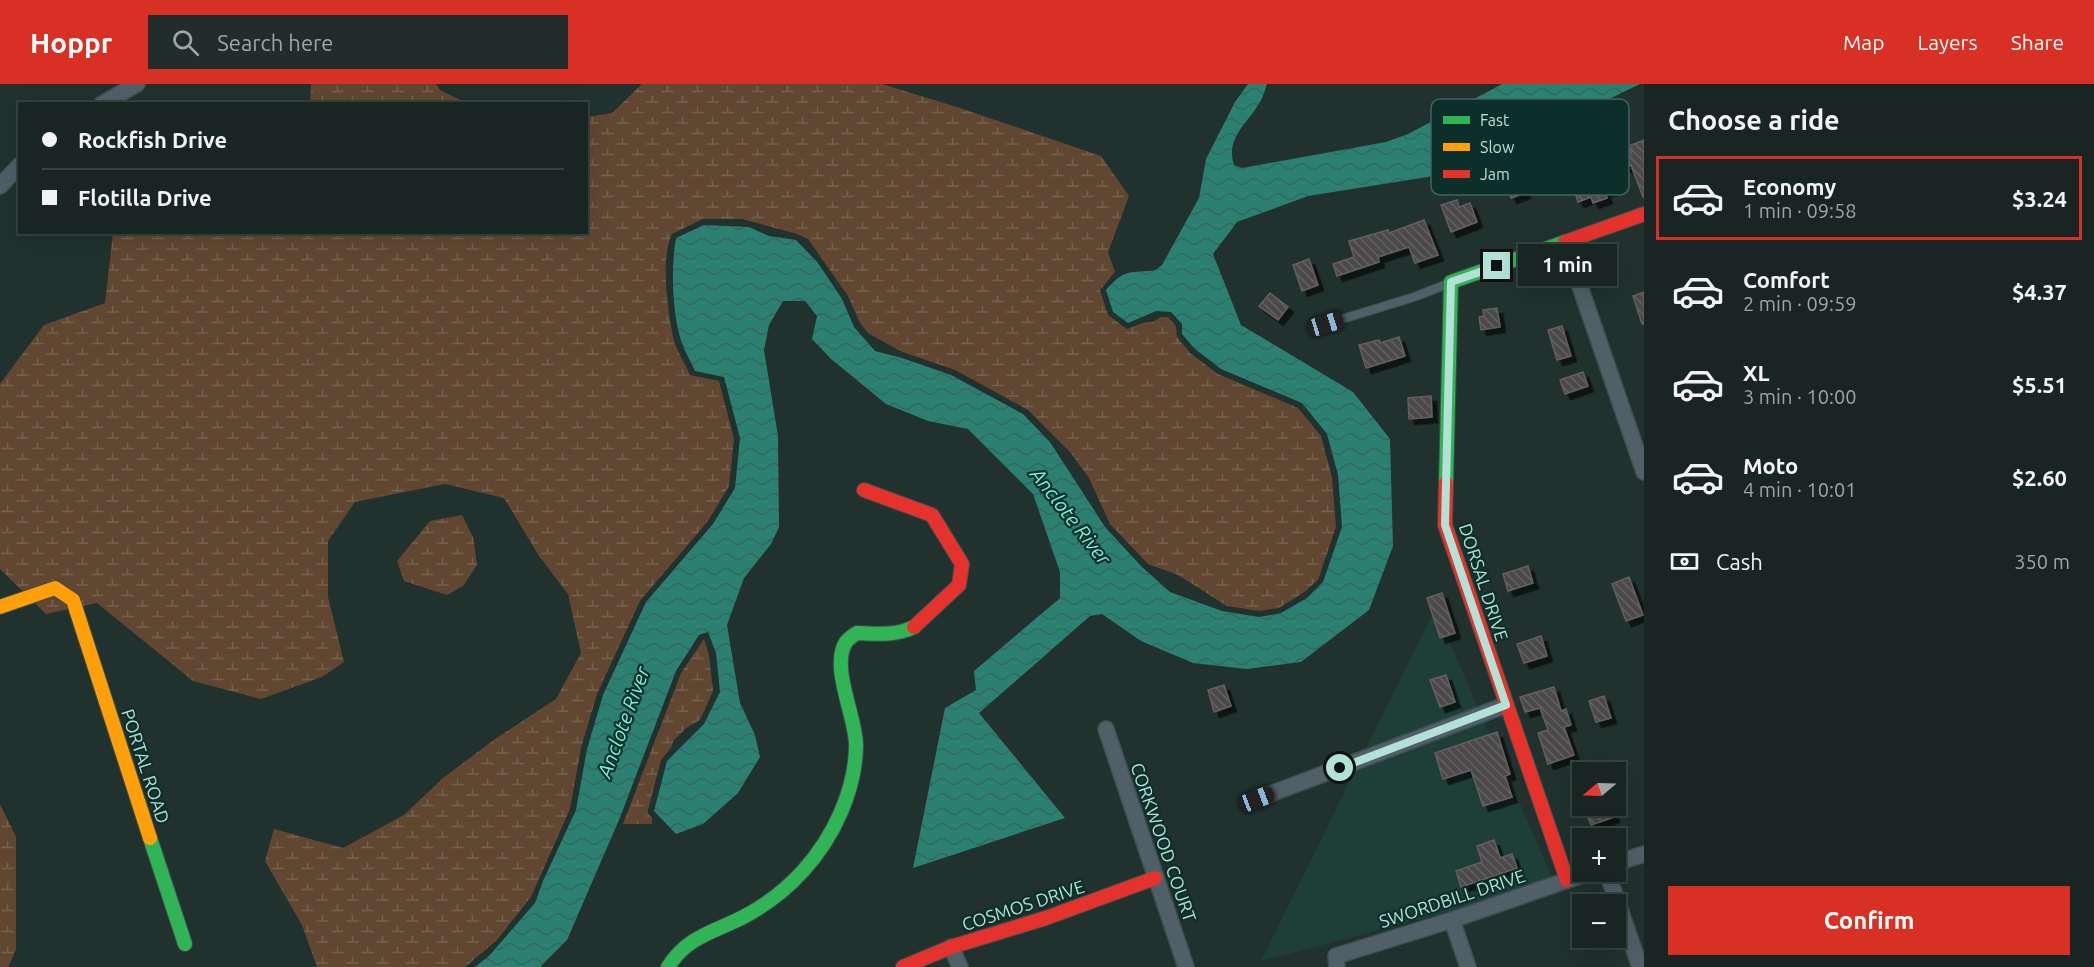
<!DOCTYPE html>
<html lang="en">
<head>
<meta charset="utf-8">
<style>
  :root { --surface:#182522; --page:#212d2a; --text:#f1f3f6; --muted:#9fa5a5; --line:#364240; --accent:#d93025 }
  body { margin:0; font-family:Ubuntu,sans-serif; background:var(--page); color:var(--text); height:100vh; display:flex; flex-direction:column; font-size:22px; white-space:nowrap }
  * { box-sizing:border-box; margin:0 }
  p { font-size:20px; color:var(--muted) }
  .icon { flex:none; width:33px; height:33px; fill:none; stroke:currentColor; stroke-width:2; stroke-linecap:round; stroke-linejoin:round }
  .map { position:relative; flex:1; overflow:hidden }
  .panel { display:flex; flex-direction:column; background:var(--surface); width:450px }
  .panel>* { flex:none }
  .hud { position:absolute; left:18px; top:18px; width:570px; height:132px; border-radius:0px; box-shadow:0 6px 24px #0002,0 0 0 2px var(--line); display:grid; align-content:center; height:132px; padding:0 24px; background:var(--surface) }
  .needle { width:39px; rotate:251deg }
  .tools { position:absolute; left:1572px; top:678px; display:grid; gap:12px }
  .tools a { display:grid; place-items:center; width:54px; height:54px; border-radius:0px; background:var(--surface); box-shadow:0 6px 24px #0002,0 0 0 2px var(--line); font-size:30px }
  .end { position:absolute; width:27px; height:27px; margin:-14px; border:8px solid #b2e1d6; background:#111; box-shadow:0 0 0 3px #111 }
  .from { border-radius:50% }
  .bubble { position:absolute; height:42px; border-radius:0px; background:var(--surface); box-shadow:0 6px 24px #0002,0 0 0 2px var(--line); font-size:20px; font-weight:700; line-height:42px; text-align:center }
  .car { position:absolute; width:18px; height:36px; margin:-18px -9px; border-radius:8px; box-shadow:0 0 4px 2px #0007; background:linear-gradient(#222 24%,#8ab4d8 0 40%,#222 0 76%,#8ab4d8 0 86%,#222 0) }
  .hud b { display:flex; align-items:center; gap:21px; height:57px; font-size:22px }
  .hud b+b { border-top:2px solid var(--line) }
  .hud i { width:15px; height:15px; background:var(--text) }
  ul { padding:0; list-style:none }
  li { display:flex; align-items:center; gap:18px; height:84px; margin:0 12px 9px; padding:0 12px; border:3px solid transparent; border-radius:0px }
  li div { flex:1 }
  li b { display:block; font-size:22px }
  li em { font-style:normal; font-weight:700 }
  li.on { border-color:var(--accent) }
  li>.icon { width:54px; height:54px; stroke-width:1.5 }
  h2 { padding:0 24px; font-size:27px; line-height:72px }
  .pay { display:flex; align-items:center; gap:15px; height:66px; padding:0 24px; font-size:22px }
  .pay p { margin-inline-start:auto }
  .action { display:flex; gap:12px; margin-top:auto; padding:12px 24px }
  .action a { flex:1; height:69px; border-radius:0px; background:var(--accent); color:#fff; font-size:24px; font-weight:700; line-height:69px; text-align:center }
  header { display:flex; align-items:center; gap:36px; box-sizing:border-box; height:84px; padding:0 30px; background:var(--accent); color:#fff }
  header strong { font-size:28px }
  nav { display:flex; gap:33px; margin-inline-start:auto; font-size:21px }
  .search { width:420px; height:54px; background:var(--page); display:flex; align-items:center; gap:15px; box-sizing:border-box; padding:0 21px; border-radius:0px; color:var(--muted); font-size:22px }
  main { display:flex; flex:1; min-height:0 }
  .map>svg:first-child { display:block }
  .built { fill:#1d3f38 }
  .wetland { fill:url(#wetland-marsh) }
  .water { fill:url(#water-waves) }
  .building { fill:url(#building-back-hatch); stroke:#645e61; stroke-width:1.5; filter:url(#shadow) }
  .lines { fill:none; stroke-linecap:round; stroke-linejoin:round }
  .lane-casing { stroke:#3c4f4b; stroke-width:10 }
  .street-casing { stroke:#3c4f4b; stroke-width:18 }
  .fast-casing { stroke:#3c4f4b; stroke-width:16 }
  .slow-casing { stroke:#3c4f4b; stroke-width:16 }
  .jam-casing { stroke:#3c4f4b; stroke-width:16 }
  .lane { stroke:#505f68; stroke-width:8 }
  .street { stroke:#505f68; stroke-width:15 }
  .fast { stroke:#30b455; stroke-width:14 }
  .slow { stroke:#ff9f0a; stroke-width:14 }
  .jam { stroke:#e5322d; stroke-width:14 }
  .route { stroke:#b2e1d6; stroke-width:8 }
  .labels { text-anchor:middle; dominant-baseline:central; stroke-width:4.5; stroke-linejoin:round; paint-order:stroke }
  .street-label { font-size:18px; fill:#b2e1d6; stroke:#0d2f29 }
  .water-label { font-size:20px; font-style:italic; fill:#78f6de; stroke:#0d2f29 }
  .key { fill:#0d2f29; stroke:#3f645d; stroke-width:1.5 }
  .key-label { font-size:16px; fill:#b2e1d6 }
</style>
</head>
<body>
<header>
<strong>Hoppr</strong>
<div class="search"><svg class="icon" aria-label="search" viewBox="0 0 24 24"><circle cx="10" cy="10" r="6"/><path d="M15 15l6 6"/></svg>Search here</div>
<nav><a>Map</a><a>Layers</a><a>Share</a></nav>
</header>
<main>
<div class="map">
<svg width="1644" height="883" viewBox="0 0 1644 883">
  <defs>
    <pattern id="wetland-marsh" width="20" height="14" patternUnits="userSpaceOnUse" patternTransform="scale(1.5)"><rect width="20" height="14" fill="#614731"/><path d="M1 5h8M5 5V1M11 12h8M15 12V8" fill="none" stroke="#75614e"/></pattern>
    <pattern id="water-waves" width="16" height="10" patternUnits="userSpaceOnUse" patternTransform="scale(1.5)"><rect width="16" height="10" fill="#2c8071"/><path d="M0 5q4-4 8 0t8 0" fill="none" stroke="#30685d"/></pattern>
    <pattern id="building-back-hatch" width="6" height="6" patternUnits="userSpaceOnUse" patternTransform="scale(1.5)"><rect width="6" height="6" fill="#4b484a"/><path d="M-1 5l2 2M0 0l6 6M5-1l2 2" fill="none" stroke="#636263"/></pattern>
    <filter id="shadow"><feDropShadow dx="5.5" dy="5.5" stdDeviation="0" flood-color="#0009"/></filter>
  </defs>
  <rect width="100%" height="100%" fill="#20312e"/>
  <path class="built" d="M 1435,525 L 1555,800 L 1261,877 Z"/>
  <path class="wetland" d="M 311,0 L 436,0 L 440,6 L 467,19 L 310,19 Z
    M 642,0 L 882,0 L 960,24 L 1101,72 L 1129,112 L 1108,168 L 1115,188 L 1100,206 L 1108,231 L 1127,245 L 1143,239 L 1153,238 L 1161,233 L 1168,233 L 1176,242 L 1177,253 L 1190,269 L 1218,290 L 1298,324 L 1321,352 L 1332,393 L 1336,443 L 1318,496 L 1303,509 L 1279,524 L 1259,527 L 1227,522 L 1178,491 L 1148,480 L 1110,440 L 1089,394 L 1070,368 L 1028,326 L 955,286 L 900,267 L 868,249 L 860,239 L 848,212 L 808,155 L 797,150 L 742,135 L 703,135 L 672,150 C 660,175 668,226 673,253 C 676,266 685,279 690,291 L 719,297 L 734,355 L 729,402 L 708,437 L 640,517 L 597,610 L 581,664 L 570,725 L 531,813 L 497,856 L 465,883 L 317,883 L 302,841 L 265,777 L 274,745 L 343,764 L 404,731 L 443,694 L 495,655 L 556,615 L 581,569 L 568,510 L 539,472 L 504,414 L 445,400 L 355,418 L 328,457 L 328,513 L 344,578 L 322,593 L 261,615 L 193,597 L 97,519 L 46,530 L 0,485 L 0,300 L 44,241 L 105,219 L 113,149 L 586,148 L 587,33 L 612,29 Z
    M 462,431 L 473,453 L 477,481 L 463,502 L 447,511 L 404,497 L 397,477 L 430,437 Z
    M 704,555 L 709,571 L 713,607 L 700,636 L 686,644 L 674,656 L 671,664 L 661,676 L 648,726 L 648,729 L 652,734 L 652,740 L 623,740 L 681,589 Z
    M 0,720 L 16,753 L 16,866 L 8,883 L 0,883 Z"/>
  <path class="water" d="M 1248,0 L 1267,0 C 1265,6 1263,13 1260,18 C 1248,39 1225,54 1234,81 L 1242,84 L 1386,58 L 1408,50 L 1502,0 L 1640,0 L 1459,88 L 1308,112 L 1237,138 L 1213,170 L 1241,241 L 1353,308 L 1390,355 L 1393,462 L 1369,526 L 1301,578 L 1247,585 L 1193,579 L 1141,557 L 1102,530 L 1090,532 L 979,629 L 1065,734 L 913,784 L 945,624 L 976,606 L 974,587 L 1060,514 L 1060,488 L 1033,410 L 968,345 L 928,337 L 886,320 L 831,275 L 812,255 L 817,232 L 805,217 L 783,217 L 769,241 L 764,266 L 778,352 L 779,443 L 771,460 L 744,494 L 727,541 L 740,619 L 755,651 L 760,673 L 738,709 L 703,740 L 676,750 L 654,727 L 667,677 L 704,640 L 720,608 L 716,569 L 708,548 L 699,551 L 676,587 L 619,736 L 567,856 L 540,883 L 475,883 L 489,872 L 535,819 L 543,797 L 576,726 L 587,665 L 603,611 L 646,518 L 713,440 L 735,404 L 740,354 L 724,293 L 695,287 C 690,276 683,264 680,253 C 672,225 671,182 676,154 L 704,141 L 749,143 L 769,152 L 796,156 L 818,179 L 842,215 L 854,243 L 875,267 L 902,274 L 951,291 L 1023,330 L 1050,358 L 1105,443 L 1142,483 L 1170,508 L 1222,527 L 1259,533 L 1281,529 L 1307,514 L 1323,498 L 1342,443 L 1338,391 L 1327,350 L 1302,319 L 1221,285 L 1195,265 L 1182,250 L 1182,240 L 1171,228 L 1156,227 L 1128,239 L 1113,228 L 1106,206 C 1126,183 1129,190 1156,186 L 1162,181 L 1199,114 L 1206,75 L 1235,18 Z"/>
  <path class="building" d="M 1644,56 L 1644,113 L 1643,113 L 1631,81 L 1625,83 L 1621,73 L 1631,69 L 1629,62 Z
    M 1609,86 L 1615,104 L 1605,108 L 1607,114 L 1593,119 L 1591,113 L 1578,118 L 1573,103 L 1585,99 L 1582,92 L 1596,87 L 1597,90 Z
    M 1519,93 L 1525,109 L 1511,114 L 1505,98 Z
    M 1457,116 L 1459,123 L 1470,119 L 1477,138 L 1451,148 L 1441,121 Z
    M 1424,136 L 1438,171 L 1415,179 L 1409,163 L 1378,173 L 1379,178 L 1337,192 L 1333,180 L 1354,173 L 1349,157 L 1388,146 L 1389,149 Z
    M 1309,175 L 1318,201 L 1302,207 L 1293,181 Z
    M 1644,208 L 1644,240 L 1642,240 L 1633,212 Z
    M 1270,209 L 1288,223 L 1278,236 L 1259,222 Z
    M 1497,224 L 1500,243 L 1481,246 L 1479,233 L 1484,232 L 1483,226 Z
    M 1562,242 L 1571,272 L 1557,276 L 1548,246 Z
    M 1399,253 L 1405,272 L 1366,284 L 1359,261 L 1379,256 L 1380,259 Z
    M 1583,288 L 1588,302 L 1565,310 L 1560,296 Z
    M 1431,312 L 1432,333 L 1409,335 L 1408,314 Z
    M 1528,482 L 1533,499 L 1508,507 L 1503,490 Z
    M 1629,493 L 1643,531 L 1626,537 L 1612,500 Z
    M 1442,509 L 1455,549 L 1440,554 L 1427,514 Z
    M 1541,552 L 1547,572 L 1524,579 L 1517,560 Z
    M 1446,591 L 1455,618 L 1440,623 L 1430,596 Z
    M 1224,601 L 1231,622 L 1214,628 L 1208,606 Z
    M 1554,603 L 1561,627 L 1566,625 L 1571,641 L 1564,643 L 1574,671 L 1548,680 L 1538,649 L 1548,646 L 1540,624 L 1525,628 L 1520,613 Z
    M 1604,612 L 1611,634 L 1596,638 L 1589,617 Z
    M 1497,648 L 1510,690 L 1505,692 L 1512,713 L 1483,722 L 1471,686 L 1443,695 L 1435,669 Z
    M 1583,722 L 1610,722 L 1614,733 L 1591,741 Z
    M 1494,756 L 1500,774 L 1512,770 L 1517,784 L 1461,803 L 1456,787 L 1482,778 L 1477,762 Z"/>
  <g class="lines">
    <defs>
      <path id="lane" d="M 1326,240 L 1414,213 L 1450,199"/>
      <path id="street" d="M 102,20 L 137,0
        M 0,102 L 20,81
        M 1565,159 L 1644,388
        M 1106,645 L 1186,883
        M 1257,715 L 1506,621
        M 1616,779 L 1644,770
        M 1607,788 L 1640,883
        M 1452,836 L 1468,883
        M 951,863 L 960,883
        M 1337,883 L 1336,872 L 1452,836 L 1591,788"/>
      <path id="fast" d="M 1446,399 L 1451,198 L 1565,158
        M 150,754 L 185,860
        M 668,883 C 688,851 716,848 747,831 C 789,808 822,772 841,728 C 850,707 856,684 856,661 C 856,633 830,582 846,558 C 849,554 854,551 857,549 C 877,550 895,552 914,543"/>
      <path id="slow" d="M 0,523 L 55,504 L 73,516 L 150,754"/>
      <path id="jam" d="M 1565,158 L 1644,130
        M 1446,399 L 1445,441 L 1567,796
        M 864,406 L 932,431 L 962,480 L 959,501 L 914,543
        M 903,883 L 951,863 L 1046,834 L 1155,794"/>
    </defs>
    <use href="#lane" class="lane-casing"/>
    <use href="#street" class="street-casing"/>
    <use href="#fast" class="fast-casing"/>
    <use href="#slow" class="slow-casing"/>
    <use href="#jam" class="jam-casing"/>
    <use href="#lane" class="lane"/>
    <use href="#street" class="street"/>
    <use href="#fast" class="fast"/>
    <use href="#slow" class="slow"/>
    <use href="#jam" class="jam"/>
  </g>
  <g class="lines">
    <path class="route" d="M 1340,684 L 1506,621 L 1445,441 L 1451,198 L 1497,182"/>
  </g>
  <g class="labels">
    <g class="street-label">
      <text transform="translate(1484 498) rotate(72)">DORSAL DRIVE</text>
      <text transform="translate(146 682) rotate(72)">PORTAL ROAD</text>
      <text transform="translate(1164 758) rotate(71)">CORKWOOD COURT</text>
      <text transform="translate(1452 814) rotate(-18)">SWORDBILL DRIVE</text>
      <text transform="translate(1023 821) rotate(-18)">COSMOS DRIVE</text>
    </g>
    <g class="water-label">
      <text transform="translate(1071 432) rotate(52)">Anclote River</text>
      <text transform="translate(623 638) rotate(-70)">Anclote River</text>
    </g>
  </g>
  <rect x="1431" y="15" width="198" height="96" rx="9" class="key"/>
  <rect x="1443" y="32" width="27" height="8" fill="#30b455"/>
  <rect x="1443" y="59" width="27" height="8" fill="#ff9f0a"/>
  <rect x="1443" y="86" width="27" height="8" fill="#e5322d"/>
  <g class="key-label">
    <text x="1480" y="42">Fast</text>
    <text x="1480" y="69">Slow</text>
    <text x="1480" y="96">Jam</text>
  </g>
</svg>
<div class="tools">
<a><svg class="needle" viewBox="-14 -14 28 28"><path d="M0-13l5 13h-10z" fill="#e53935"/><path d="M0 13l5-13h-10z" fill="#9fa5a5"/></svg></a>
<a>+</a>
<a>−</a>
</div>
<i class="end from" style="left:1340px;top:684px"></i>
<i class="end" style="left:1497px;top:182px"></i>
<div class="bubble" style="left:1518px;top:160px;width:99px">1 min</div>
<i class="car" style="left:1326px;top:240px;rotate:73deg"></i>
<i class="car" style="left:1257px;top:715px;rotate:69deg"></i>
<div class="hud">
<b><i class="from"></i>Rockfish Drive</b>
<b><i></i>Flotilla Drive</b>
</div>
</div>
<section class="panel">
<h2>Choose a ride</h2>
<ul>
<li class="on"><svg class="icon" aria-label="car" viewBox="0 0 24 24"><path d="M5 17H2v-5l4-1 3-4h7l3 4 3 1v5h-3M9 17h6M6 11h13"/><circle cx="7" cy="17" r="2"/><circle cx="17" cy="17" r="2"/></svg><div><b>Economy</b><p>1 min · 09:58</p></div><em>$3.24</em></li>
<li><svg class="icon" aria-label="car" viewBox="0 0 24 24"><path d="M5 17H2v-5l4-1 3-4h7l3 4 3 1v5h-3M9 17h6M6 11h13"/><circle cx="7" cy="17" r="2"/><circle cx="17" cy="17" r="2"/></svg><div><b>Comfort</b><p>2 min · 09:59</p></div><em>$4.37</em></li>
<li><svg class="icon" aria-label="car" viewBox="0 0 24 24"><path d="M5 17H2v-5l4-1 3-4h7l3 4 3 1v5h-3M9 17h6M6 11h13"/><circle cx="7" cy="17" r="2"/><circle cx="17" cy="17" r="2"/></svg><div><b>XL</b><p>3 min · 10:00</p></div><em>$5.51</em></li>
<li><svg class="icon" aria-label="car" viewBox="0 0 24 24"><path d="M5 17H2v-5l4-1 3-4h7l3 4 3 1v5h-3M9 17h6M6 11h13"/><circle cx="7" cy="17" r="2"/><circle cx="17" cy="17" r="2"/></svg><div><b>Moto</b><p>4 min · 10:01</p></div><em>$2.60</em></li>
</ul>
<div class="pay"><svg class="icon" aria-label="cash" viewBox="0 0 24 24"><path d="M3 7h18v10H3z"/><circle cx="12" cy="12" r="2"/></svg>Cash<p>350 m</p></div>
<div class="action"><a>Confirm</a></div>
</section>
</main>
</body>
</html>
